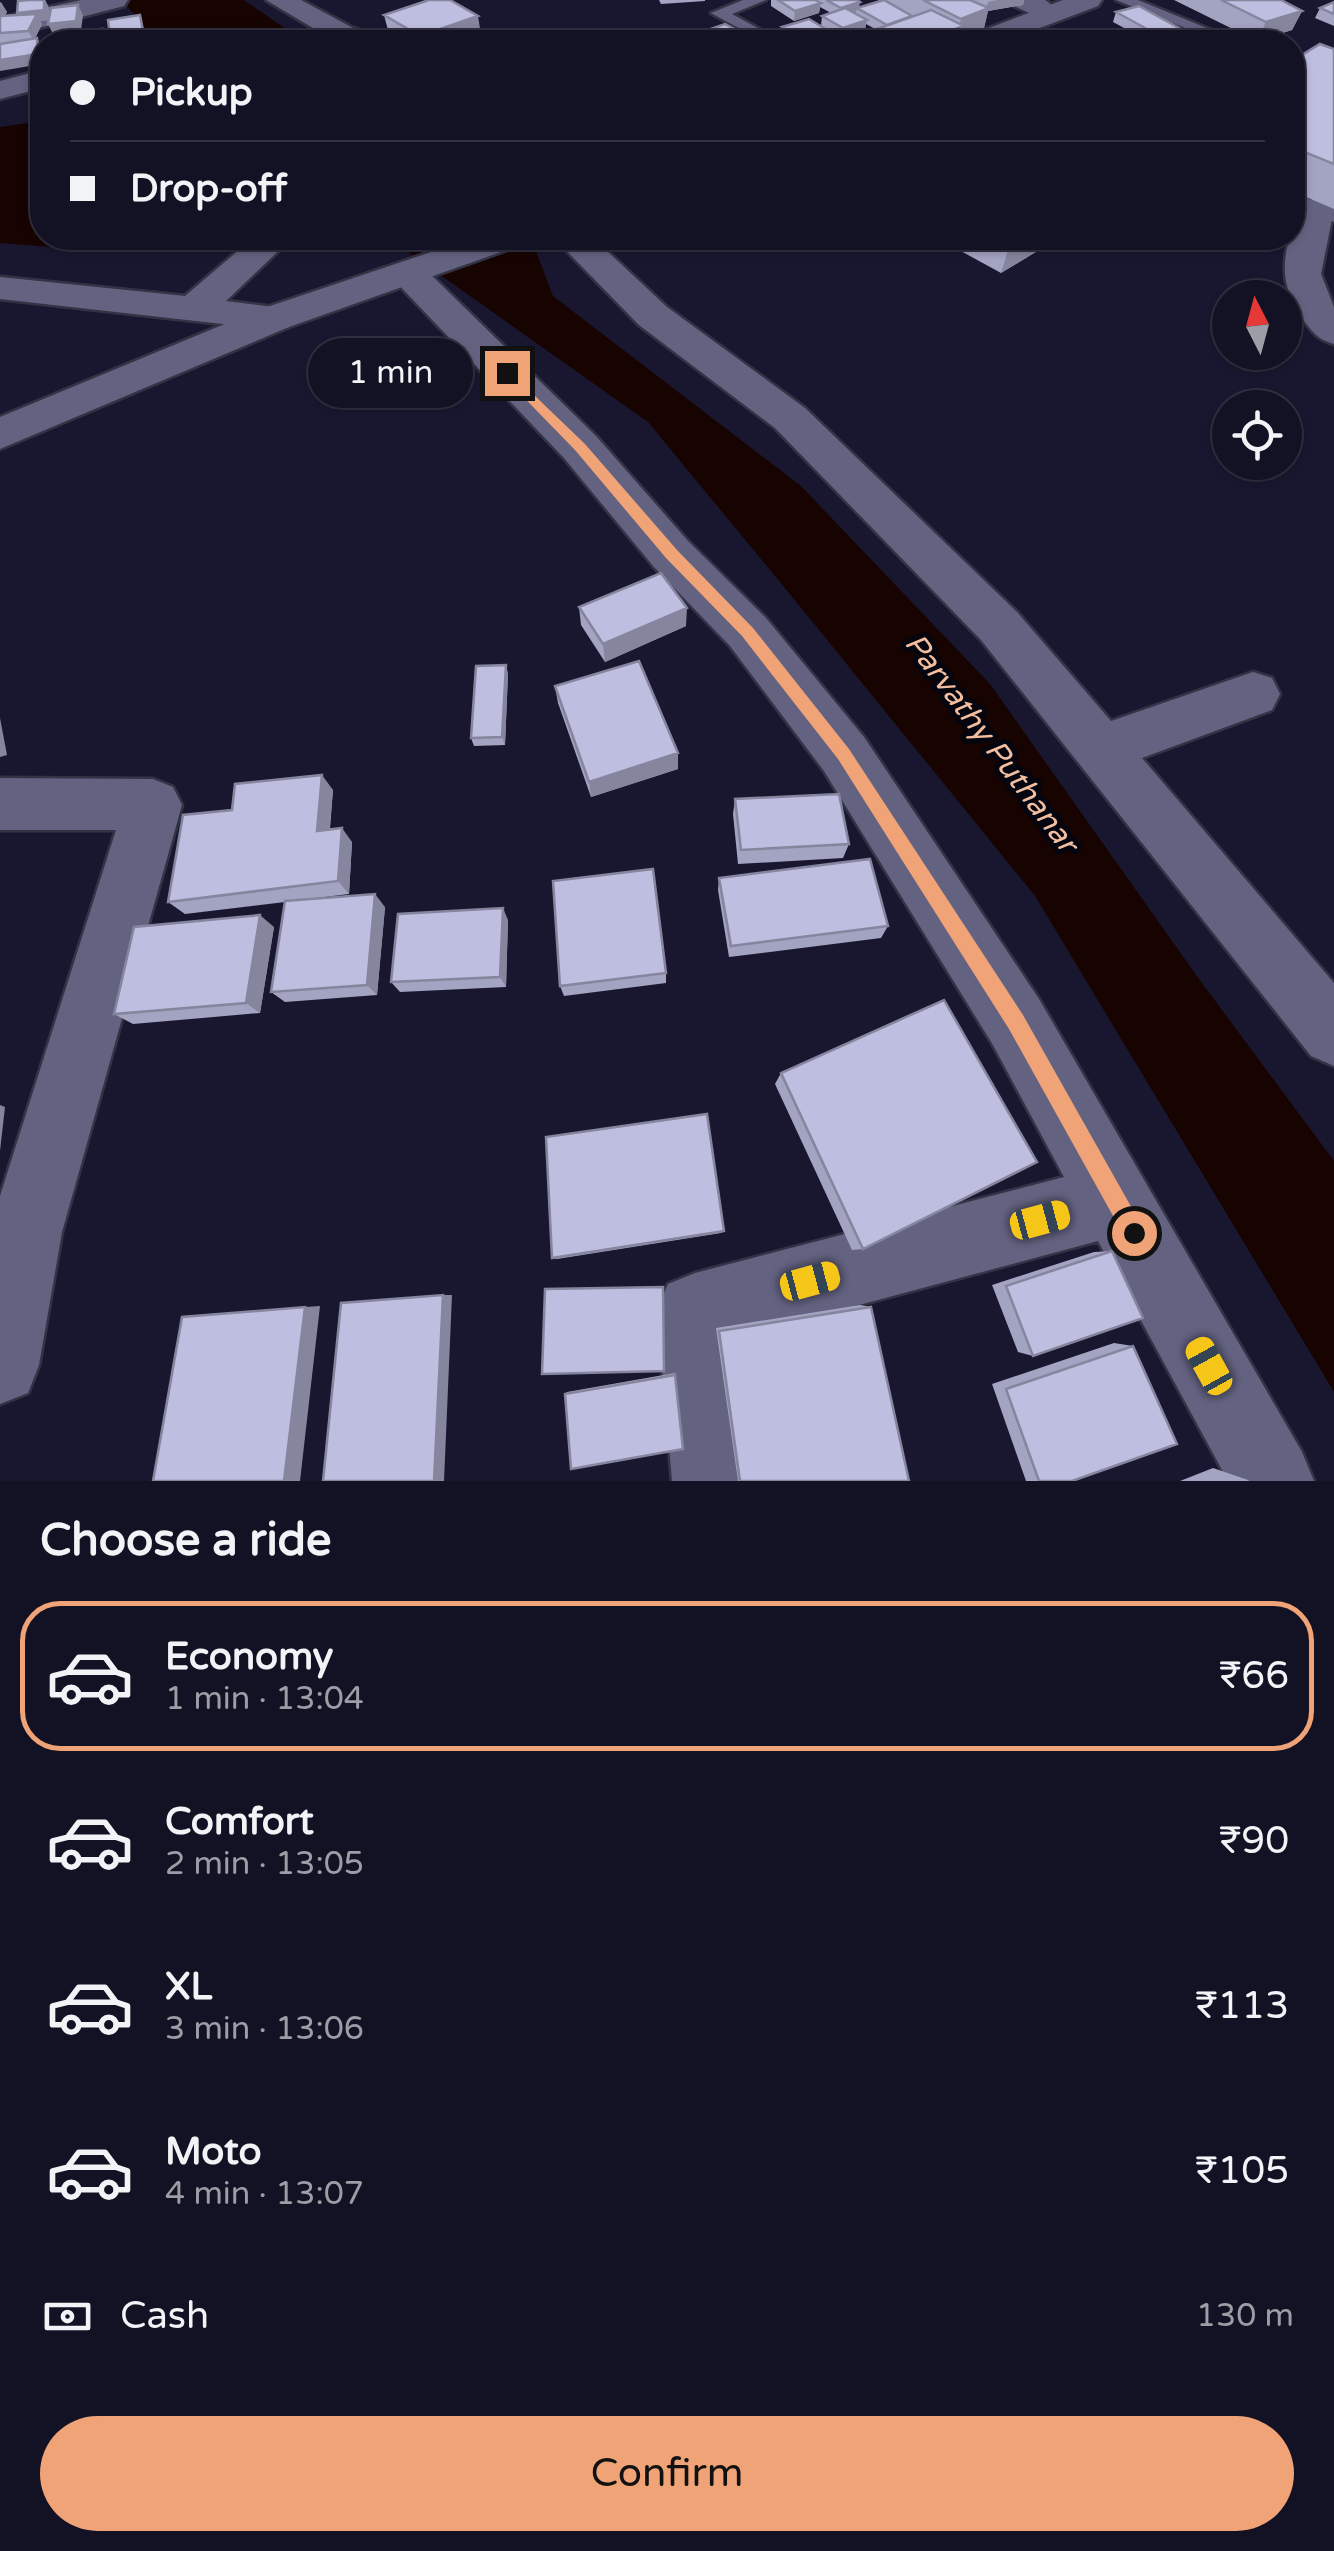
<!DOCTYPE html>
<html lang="en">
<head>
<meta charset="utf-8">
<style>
  :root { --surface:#131124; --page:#1c1a2c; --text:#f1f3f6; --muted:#9d9da6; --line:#323141; --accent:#efa377 }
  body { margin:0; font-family:"Varela Round",sans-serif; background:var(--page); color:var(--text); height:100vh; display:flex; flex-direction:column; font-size:38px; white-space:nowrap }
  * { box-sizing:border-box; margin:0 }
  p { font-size:32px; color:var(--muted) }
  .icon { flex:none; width:55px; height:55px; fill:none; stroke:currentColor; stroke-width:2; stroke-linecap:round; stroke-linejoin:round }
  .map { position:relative; height:1481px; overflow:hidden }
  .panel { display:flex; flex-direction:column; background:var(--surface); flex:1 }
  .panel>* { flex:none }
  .banner { position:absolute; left:30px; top:30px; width:1275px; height:220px; border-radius:40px; box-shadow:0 2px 8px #0004,0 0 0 2px var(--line); display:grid; align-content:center; height:220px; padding:0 40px; background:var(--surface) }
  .needle { width:65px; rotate:354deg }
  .controls { position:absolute; left:1212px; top:280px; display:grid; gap:20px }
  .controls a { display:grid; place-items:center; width:90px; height:90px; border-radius:50%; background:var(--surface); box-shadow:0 2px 8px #0004,0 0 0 2px var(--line); font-size:50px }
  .end { position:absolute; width:45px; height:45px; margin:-22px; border:12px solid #efa377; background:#111; box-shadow:0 0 0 5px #111 }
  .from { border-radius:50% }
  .bubble { position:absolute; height:70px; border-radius:35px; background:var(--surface); box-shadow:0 2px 8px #0004,0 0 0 2px var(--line); font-size:32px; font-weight:600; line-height:70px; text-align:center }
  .car { position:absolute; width:30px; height:60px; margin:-30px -15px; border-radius:12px; box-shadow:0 0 8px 2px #0007; background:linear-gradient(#f5c518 24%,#345 0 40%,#f5c518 0 76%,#345 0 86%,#f5c518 0) }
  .banner b { display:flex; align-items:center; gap:35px; height:95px; font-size:38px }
  .banner b+b { border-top:2px solid var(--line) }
  .banner i { width:25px; height:25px; background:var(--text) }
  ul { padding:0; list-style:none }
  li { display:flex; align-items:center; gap:30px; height:150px; margin:0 20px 15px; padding:0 20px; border:5px solid transparent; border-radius:40px }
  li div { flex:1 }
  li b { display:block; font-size:38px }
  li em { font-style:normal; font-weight:600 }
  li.active { border-color:var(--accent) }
  li>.icon { width:90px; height:90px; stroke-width:1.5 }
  h2 { padding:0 40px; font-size:45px; line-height:120px }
  .pay { display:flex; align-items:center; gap:25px; height:110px; padding:0 40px; font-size:38px }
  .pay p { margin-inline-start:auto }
  .cta { display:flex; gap:20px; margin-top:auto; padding:20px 40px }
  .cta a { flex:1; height:115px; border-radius:60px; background:var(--accent); color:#111; font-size:40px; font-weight:600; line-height:115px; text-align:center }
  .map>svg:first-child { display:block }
  .water { fill:#170400 }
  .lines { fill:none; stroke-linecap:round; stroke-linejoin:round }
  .service-casing { stroke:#343346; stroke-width:5 }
  .minor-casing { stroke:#343346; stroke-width:5 }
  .tertiary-casing { stroke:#343346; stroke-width:5 }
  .service { fill:#636281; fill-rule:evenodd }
  .minor { fill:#636281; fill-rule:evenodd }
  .tertiary { fill:#636281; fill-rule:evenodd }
  .wall { fill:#a3a3c2 }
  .shaded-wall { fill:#85859e }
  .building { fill:#bebee1; stroke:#85859e; stroke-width:2.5 }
  .route { fill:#efa377 }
  .labels { text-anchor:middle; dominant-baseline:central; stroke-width:10; stroke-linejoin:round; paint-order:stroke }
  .water-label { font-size:30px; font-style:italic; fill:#f3bd9f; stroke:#05050f }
</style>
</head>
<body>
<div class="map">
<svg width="1334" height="1481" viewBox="0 0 1334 1481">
  <rect width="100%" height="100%" fill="#191730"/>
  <path class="water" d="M 122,0 L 244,0 L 305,42 L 149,42 L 150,34 Z
    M 42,121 L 42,238 L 128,238 L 51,247 L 0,243 L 0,127 Z
    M 388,238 L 531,238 L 553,296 L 801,486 L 990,684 L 1199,979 L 1334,1161 L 1334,1392 L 1035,896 L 789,593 L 648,422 Z"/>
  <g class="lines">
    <defs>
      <path id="service" d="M 743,0 L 766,0 L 732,14 L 783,42 L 764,42 L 711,13 Z
        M 1116,0 L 1138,0 L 1241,42 L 1220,42 Z
        M 1292,192 L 1334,209 L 1334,222 L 1292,205 Z"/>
      <path id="minor" d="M 81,0 L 128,0 L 124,6 L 35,29 L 0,32 L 0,18 Z
        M 266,0 L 301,0 L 353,28 L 380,36 L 385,42 L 333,40 Z
        M 1010,0 L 1045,0 L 1064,14 L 1050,22 L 1014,6 Z
        M 42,70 L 42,88 L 0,99 L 0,81 Z
        M 1316,198 L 1328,202 L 1334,209 L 1321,274 L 1334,307 L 1334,344 C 1319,340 1313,333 1304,321 C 1274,278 1285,252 1298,209 L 1304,202 Z
        M 253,238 L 292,238 L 226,301 L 289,309 L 295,318 L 289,327 L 275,330 L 0,299 L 0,277 L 185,296 Z
        M 554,238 L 593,238 L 667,307 L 805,408 L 1017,612 L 1111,721 L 1253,672 L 1272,678 L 1280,694 L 1272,710 L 1142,758 L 1334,983 L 1334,1066 L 1311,1056 L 981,640 L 775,428 L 639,325 Z
        M 409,263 L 422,266 L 596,436 L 688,541 L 766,618 L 864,737 L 1039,999 L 1302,1452 L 1314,1481 L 1228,1481 L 1098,1241 L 736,1338 L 754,1481 L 672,1481 L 657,1311 L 668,1284 L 695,1273 L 1064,1177 L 993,1045 L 824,771 L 730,646 L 654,567 L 564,458 L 396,282 L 390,274 L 396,266 Z
        M 0,778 L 153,779 L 173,787 L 182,805 L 62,1232 L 39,1365 L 28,1393 L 0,1404 L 0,1196 L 116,830 L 0,830 Z"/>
      <path id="tertiary" d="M 1063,0 L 1102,0 L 1098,6 L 1003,42 L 963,42 L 968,36 Z
        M 473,238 L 523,238 L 518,246 L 289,327 L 0,449 L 0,417 L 261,309 Z"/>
    </defs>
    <use href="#service" class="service-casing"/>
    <use href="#minor" class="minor-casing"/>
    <use href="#tertiary" class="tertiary-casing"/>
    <use href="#service" class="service"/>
    <use href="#minor" class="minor"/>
    <use href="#tertiary" class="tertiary"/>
  </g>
  <path class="wall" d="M 29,0 L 45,0 L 49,8 L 49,20 L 40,21 L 42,24 L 35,38 L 37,38 L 42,48 L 0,43 L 0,2 L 7,12 L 4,16 L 18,15 L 17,13 Z
    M 659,0 L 705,0 L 705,1 L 661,4 Z
    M 771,0 L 857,0 L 859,7 L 880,0 L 1024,0 L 1023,5 L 988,11 L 984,28 L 961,36 L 960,42 L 856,42 L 857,36 L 875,29 L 866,24 L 865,30 L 842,38 L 821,26 L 822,16 L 831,13 L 820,7 L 819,13 L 794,21 L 771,6 Z
    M 1174,0 L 1281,0 L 1302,11 L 1292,30 L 1257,41 Z
    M 1334,2 L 1334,26 L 1315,18 L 1320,8 Z
    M 1116,12 L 1201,40 L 1200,42 L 1150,42 L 1113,22 Z
    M 384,15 L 481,35 L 461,42 L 402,42 L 389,34 Z
    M 782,27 L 822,38 L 808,42 L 790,42 L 781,37 Z
    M 1334,49 L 1334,209 L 1292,191 L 1292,61 Z
    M 937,238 L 1059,238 L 1001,273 Z
    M 579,607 L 686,626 L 605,662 L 581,625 Z
    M 506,665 L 508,674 L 505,745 L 474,746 L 471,738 Z
    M 555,686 L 678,753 L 678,769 L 591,797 L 558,703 Z
    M 333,790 L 330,829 L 352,842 L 349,894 L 300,900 L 385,907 L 377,995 L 285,1002 L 271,992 L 285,902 L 185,914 L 168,902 L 232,810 Z
    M 735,799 L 849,844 L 843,858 L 738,864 L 733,814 Z
    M 719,878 L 888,926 L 881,938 L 729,957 L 718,890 Z
    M 508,920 L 506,987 L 400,992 L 391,982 Z
    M 274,927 L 260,1013 L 133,1024 L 114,1014 Z
    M 666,973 L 666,983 L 564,996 L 560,986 Z
    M 781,1073 L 863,1249 L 852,1250 L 775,1084 Z
    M 724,1231 L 721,1233 L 557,1259 L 552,1258 Z
    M 1112,1251 L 1033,1356 L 1018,1352 L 992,1285 L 1094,1252 Z
    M 860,1305 L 871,1307 L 909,1481 L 738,1481 L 716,1328 Z
    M 1114,1343 L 1133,1346 L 1072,1481 L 1026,1481 L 992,1384 Z
    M 675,1373 L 683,1449 L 565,1394 L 567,1392 Z
    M 1213,1468 L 1248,1480 L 1249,1481 L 1180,1481 Z"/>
  <path class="shaded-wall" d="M 45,0 L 49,8 L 49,20 L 40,21 L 42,24 L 34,41 L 17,13 Z
    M 997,0 L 1024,0 L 1023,5 L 988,11 L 984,28 L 961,36 L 960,42 L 918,42 L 959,27 L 961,19 L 986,9 L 988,2 Z
    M 1,2 L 7,12 L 0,25 L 0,5 Z
    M 860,2 L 859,9 L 857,8 L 856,12 L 840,18 L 841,8 Z
    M 821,3 L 819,13 L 794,21 L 795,11 Z
    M 78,5 L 83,15 L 81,31 L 53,34 L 48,24 Z
    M 1302,11 L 1292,30 L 1257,41 L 1266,22 Z
    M 478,16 L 481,35 L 461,42 L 421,42 L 420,36 Z
    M 867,20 L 865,30 L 842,38 L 843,28 Z
    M 824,28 L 822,38 L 808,42 L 796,42 L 797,36 Z
    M 102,29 L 107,39 L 106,42 L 85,42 Z
    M 1180,35 L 1177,42 L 1164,42 L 1165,39 Z
    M 37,38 L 42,48 L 42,64 L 0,71 L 0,60 Z
    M 1021,238 L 1059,238 L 1001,273 L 1010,244 Z
    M 687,608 L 686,626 L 605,662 L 603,644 Z
    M 506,665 L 508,674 L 505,745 L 502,737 Z
    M 0,718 L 7,755 L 0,757 Z
    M 678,753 L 678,769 L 591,797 L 589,782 Z
    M 322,775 L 333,790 L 328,845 L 317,831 Z
    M 342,828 L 352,842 L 349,894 L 338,881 Z
    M 375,894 L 385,907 L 377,995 L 367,985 Z
    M 503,908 L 508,920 L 506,987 L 500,977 Z
    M 260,915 L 274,927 L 260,1013 L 246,1003 Z
    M 0,1105 L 5,1107 L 0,1151 Z
    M 443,1295 L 452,1295 L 444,1481 L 434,1481 Z
    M 320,1306 L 300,1481 L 284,1481 L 305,1307 Z"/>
  <path class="building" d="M 29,0 L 44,0 L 44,10 L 17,13 L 18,1 Z
    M 429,0 L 450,0 L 478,16 L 420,36 L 384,15 Z
    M 778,0 L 815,0 L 821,3 L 795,11 Z
    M 826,0 L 857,0 L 860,2 L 841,8 Z
    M 884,0 L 912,16 L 887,25 L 857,8 Z
    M 923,0 L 970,0 L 989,8 L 961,19 Z
    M 1221,0 L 1281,0 L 1302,11 L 1266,22 Z
    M 1334,2 L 1334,14 L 1320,8 Z
    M 78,5 L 76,21 L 48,24 L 51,8 Z
    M 1139,6 L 1201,40 L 1193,42 L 1180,35 L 1165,39 L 1116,12 Z
    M 845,8 L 867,20 L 843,28 L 822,16 Z
    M 931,10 L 964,26 L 918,42 L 870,42 L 857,36 Z
    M 37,14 L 28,31 L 0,33 L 0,16 Z
    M 140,15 L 145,41 L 111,42 L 108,20 Z
    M 809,19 L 824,28 L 797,36 L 782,27 Z
    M 725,24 L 759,42 L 697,42 L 687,37 Z
    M 102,29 L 100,41 L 85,42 L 87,31 Z
    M 37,38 L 38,54 L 0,60 L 0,44 Z
    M 1320,44 L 1334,49 L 1334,164 L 1292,147 L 1292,61 Z
    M 999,238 L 1021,238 L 1010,244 Z
    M 661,573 L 687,608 L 603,644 L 579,607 Z
    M 639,661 L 678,753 L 589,782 L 555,686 Z
    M 506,665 L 502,737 L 471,738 L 476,666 Z
    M 322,775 L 317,831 L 342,828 L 338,881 L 168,902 L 183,815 L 232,810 L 235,784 Z
    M 839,794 L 849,844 L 741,850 L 735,799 Z
    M 870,859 L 888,926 L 731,946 L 719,878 Z
    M 653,869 L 666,973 L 560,986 L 553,881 Z
    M 375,894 L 367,985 L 271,992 L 285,901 Z
    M 503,908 L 500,977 L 391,982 L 398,914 Z
    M 260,915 L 246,1003 L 114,1014 L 134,927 Z
    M 944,1000 L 1037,1162 L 863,1249 L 781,1073 Z
    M 707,1114 L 724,1231 L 552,1258 L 546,1137 Z
    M 1112,1251 L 1143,1318 L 1033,1356 L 1006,1286 Z
    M 663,1287 L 664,1371 L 542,1374 L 545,1289 Z
    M 443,1295 L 434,1481 L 323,1481 L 341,1303 Z
    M 305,1307 L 284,1481 L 153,1481 L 182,1317 Z
    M 871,1307 L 909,1481 L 740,1481 L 719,1331 Z
    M 1133,1346 L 1177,1444 L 1072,1481 L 1039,1481 L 1006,1389 Z
    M 675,1375 L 683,1449 L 571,1469 L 565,1394 Z"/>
  <path class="route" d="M 507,369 L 585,444 L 677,550 L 753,628 L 849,749 L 1023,1015 L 1142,1226 L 1145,1233 L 1142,1241 L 1134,1244 L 1127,1241 L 1009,1029 L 838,759 L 742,636 L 666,558 L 575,450 L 503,376 L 503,370 Z"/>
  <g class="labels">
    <g class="water-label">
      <text transform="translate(991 743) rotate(53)">Parvathy Puthanar</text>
    </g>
  </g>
</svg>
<div class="controls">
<a><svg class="needle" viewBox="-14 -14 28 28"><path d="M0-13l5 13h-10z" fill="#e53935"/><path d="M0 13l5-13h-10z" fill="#9d9da6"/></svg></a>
<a><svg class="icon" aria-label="locate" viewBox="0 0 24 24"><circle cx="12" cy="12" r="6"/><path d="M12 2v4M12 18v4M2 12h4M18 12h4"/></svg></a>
</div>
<i class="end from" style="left:1134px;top:1233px"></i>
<i class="end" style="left:507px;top:373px"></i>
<div class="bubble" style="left:308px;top:338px;width:165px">1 min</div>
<i class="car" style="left:1040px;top:1220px;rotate:75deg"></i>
<i class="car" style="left:810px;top:1281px;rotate:75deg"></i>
<i class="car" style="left:1209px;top:1366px;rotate:331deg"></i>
<div class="banner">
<b><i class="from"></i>Pickup</b>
<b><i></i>Drop-off</b>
</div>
</div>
<section class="panel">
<h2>Choose a ride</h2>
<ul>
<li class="active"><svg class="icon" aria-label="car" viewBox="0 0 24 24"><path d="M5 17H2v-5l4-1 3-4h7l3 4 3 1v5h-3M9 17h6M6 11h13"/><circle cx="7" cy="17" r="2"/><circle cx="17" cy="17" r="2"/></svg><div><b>Economy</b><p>1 min · 13:04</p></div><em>₹66</em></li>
<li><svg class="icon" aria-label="car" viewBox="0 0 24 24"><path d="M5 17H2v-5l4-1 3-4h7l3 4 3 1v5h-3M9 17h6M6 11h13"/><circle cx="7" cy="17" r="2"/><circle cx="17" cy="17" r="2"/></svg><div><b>Comfort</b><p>2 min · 13:05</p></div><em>₹90</em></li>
<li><svg class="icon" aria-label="car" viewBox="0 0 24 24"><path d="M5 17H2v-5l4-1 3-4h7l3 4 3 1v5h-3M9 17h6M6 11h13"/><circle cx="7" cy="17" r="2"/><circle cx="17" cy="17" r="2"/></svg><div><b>XL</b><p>3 min · 13:06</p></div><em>₹113</em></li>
<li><svg class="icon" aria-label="car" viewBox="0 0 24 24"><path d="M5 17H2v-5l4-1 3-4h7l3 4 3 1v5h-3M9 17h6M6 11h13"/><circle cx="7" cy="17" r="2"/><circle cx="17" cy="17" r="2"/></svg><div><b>Moto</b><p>4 min · 13:07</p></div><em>₹105</em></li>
</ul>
<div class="pay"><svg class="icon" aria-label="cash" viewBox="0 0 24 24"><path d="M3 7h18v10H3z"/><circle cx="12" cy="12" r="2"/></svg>Cash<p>130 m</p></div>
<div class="cta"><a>Confirm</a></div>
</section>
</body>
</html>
